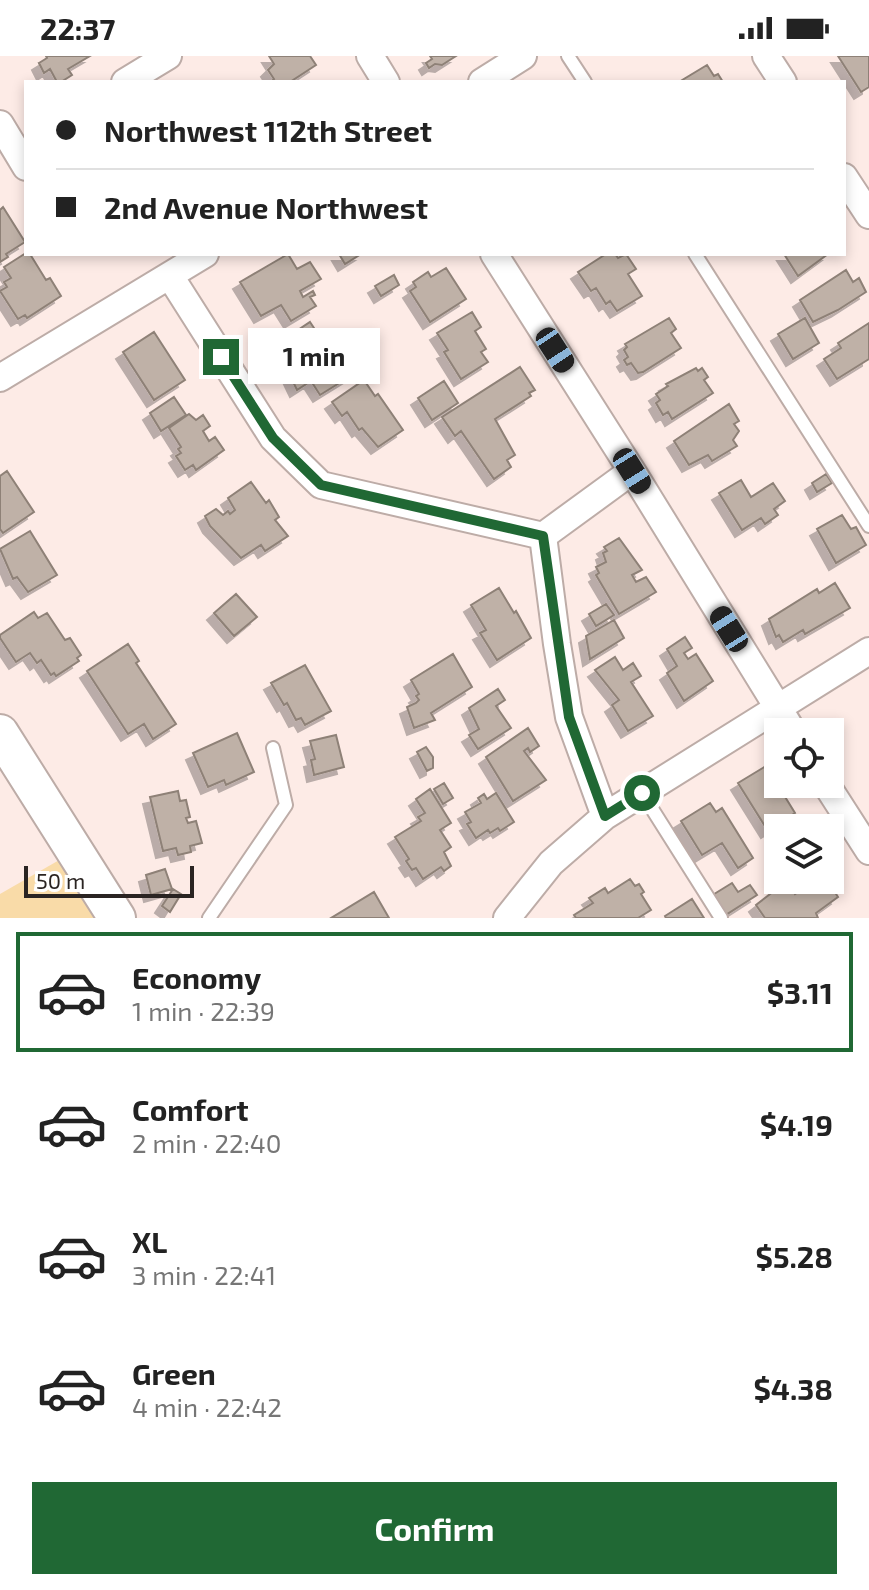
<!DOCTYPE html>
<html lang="en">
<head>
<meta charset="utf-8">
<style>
  :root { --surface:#fff; --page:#f6f6f6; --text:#222; --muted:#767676; --line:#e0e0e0; --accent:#206834 }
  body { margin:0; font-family:"Exo 2",sans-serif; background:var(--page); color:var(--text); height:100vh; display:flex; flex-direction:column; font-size:30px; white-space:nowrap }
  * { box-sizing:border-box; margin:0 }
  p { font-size:26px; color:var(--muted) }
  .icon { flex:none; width:44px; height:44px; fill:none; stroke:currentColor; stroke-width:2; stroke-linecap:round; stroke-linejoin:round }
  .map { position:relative; height:862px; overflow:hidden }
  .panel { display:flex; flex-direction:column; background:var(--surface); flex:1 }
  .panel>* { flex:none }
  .hud { position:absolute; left:24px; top:24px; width:822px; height:176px; border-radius:0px; box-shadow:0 4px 12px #0003; display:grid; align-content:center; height:176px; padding:0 32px; background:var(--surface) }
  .fabs { position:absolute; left:764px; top:662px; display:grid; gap:16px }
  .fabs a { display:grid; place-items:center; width:80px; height:80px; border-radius:0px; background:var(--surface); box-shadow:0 4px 12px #0003; font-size:40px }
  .scale { position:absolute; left:24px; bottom:20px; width:170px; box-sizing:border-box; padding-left:8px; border:4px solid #2a2422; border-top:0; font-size:22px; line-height:28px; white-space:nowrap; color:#2a2422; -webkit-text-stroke:6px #fff; paint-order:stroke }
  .end { position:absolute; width:36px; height:36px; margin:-18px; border:10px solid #206834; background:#fff; box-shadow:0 0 0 4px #fff }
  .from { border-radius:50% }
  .bubble { position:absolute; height:56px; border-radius:0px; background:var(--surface); box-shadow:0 4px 12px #0003; font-size:26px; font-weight:700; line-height:56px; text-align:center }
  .car { position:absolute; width:24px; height:48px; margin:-24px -12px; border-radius:10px; box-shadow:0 0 6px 2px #0007; background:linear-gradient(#222 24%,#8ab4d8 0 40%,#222 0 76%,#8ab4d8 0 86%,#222 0) }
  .hud b { display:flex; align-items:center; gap:28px; height:76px; font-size:30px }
  .hud b+b { border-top:2px solid var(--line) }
  .hud i { width:20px; height:20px; background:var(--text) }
  ul { padding:14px 0 0; list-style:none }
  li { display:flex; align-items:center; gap:24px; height:120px; margin:0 16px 12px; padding:0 16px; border:4px solid transparent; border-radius:0px }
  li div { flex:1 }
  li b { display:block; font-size:30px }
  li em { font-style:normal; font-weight:700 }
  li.selected { border-color:var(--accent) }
  li>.icon { width:72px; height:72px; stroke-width:1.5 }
  .action { display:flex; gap:16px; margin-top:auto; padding:16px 32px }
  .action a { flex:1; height:92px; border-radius:0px; background:var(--accent); color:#fff; font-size:32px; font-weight:700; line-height:92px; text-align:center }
  .status { display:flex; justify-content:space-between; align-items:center; height:56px; padding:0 40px; background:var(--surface); direction:ltr }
  .status svg { height:22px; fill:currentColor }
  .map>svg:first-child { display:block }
  .green { fill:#f9dba8 }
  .building { fill:#bfb1a7; stroke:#8e8177; stroke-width:2; filter:url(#shadow) }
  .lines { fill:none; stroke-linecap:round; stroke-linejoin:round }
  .lane-casing { stroke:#bdaca7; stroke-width:16 }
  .street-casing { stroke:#bdaca7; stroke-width:30 }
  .secondary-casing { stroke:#bdaca7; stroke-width:40 }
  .lane { stroke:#fff; stroke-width:12 }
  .street { stroke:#fff; stroke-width:26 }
  .secondary { stroke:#fff; stroke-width:36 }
  .route { stroke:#206834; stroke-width:10 }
</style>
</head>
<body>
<div class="status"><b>22:37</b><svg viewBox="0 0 49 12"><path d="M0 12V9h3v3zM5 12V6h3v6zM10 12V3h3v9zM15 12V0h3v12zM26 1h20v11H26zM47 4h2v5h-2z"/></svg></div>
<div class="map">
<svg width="869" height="862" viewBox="0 0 869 862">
  <defs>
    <filter id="shadow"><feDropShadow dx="-7" dy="7" stdDeviation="0" flood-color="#0004"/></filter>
  </defs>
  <rect width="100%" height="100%" fill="#fdebe6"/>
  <path class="green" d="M 75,795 L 117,862 L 0,862 L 0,838 Z"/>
  <path class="building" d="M 46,0 L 90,0 L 68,13 L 72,19 L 61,26 L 57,26 L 50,13 L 44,17 L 39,7 L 47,2 Z
    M 269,0 L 310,0 L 316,9 L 290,26 L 271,26 L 274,23 L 268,14 L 274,8 Z
    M 430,0 L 456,0 L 442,9 L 435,8 L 429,12 L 426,7 L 432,3 Z
    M 838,0 L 869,0 L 869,31 L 861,36 Z
    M 707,9 L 714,20 L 718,18 L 723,26 L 679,26 Z
    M 3,151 L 25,186 L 6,198 L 8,201 L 0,206 L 0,154 Z
    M 26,197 L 30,198 L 46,224 L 50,222 L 61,240 L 27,262 L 25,259 L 18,263 L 0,235 L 7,231 L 4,226 L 11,222 L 4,211 Z
    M 288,198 L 297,213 L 310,206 L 321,223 L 300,235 L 303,241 L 313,235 L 315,239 L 310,241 L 316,250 L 291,265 L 281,249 L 261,260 L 240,226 Z
    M 339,198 L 361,198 L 345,208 Z
    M 606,198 L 615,198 L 618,202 L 626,198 L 636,213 L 628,218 L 642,240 L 617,255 L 610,245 L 606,248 L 596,232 L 591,235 L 578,216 Z
    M 784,198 L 828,198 L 798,220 Z
    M 446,212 L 466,243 L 430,266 L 410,235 L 416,231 L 413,226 L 428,216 L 431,221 Z
    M 846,214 L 853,226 L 859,222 L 866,236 L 838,254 L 813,266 L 800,244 Z
    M 394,219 L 399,229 L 381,240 L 375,230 Z
    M 472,256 L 481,271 L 475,275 L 486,293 L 481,296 L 488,306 L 461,323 L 444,296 L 448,294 L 437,277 Z
    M 669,262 L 676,273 L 671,277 L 681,292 L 643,316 L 638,317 L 631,307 L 627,309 L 624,304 L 628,301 L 624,294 L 627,291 L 625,288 Z
    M 805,262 L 819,287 L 793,303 L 778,278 Z
    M 310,266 L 318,278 L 312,281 L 332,312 L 348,302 L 357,316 L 320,339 L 311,325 L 297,334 L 286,311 L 293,306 L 280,286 Z
    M 869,267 L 869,303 L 837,323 L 824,303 L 841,292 L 838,287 Z
    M 154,276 L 185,324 L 154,344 L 123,296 Z
    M 520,311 L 535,334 L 529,337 L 531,340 L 495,363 L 515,399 L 507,404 L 511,411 L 494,423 L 461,375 L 455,380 L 442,361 Z
    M 696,312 L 698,315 L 702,312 L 708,321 L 704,324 L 713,337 L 672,363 L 668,356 L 663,359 L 656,347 L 660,344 L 656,338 L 668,330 L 666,328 Z
    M 364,324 L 375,340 L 378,338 L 403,374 L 378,391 L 362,372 L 359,374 L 347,356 L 342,360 L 332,346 Z
    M 444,325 L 458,347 L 432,364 L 418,342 Z
    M 174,341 L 186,359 L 161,375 L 150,357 Z
    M 729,348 L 739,365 L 734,368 L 739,375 L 733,384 L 737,390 L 712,405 L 708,399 L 689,409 L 674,385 Z
    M 189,358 L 196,364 L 203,359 L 210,370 L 203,375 L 209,385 L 215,381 L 224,394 L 196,414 L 193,409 L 185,414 L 176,400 L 181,397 L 178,393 L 181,391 L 169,372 Z
    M 7,415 L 34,456 L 3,477 L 0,473 L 0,420 Z
    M 826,418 L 832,427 L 817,436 L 812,427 Z
    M 741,424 L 751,441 L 773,427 L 785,445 L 774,453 L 778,459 L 765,468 L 761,462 L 742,474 L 719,437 Z
    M 251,426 L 266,447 L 269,444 L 279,461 L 275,464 L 288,480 L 265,495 L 261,489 L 241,502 L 210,470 L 205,460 L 216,453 L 223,459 L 228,455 L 230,458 L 235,454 L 228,442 Z
    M 842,459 L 851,473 L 856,471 L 866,489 L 836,507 L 817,473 Z
    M 30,475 L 57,519 L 28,536 L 17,521 L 13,523 L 0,493 Z
    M 619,482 L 642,514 L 632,519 L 636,526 L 646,521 L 656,536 L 619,558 L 596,519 L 599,517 L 596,511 L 606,506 L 603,497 L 607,495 L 604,491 Z
    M 835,527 L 850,552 L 805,578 L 803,574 L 783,586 L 779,579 L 776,581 L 769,563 L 817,533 L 819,537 Z
    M 499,532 L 514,557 L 516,555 L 531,582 L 497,604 L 480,577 L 486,574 L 471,549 Z
    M 236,538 L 257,561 L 234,580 L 214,557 Z
    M 606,548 L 614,559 L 596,570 L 589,558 Z
    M 34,556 L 38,562 L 47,557 L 65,584 L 70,582 L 81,599 L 77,602 L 79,605 L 56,620 L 54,617 L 51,619 L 41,604 L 37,607 L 30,597 L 16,606 L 0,582 L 0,579 Z
    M 614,564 L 624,582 L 590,603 L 586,580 Z
    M 685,581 L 692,592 L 684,597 L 688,603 L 696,598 L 713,625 L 684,645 L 667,617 L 677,610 L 667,593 Z
    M 128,588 L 139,605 L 136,607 L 176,668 L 153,683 L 144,668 L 128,678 L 87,615 Z
    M 453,598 L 472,631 L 431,657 L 435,664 L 414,672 L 407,651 L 416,647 L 419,644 L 416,640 L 419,638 L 411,624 Z
    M 615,601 L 623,614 L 633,607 L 641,620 L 631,626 L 653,660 L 628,675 L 612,649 L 619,644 L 595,614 Z
    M 305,609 L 331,655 L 305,669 L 301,662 L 296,664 L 287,647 L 284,649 L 271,627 Z
    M 498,633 L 505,644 L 496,650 L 511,672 L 478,693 L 469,679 L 479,673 L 469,652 Z
    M 528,672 L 539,690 L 530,696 L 528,692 L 524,695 L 546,724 L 513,745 L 486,701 Z
    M 237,677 L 254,716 L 226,729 L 224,724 L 208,731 L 193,697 Z
    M 336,679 L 344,711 L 314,719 L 311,704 L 315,703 L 310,685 Z
    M 426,691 L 433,701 L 433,712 L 427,715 L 417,696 Z
    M 766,710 L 795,757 L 792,759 L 800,772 L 778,772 L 778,784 L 771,773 L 768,775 L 738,727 Z
    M 444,727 L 453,742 L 443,748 L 434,733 Z
    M 430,733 L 451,767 L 440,774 L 451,791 L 444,796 L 451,810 L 444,815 L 441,811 L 423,823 L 416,812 L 412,814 L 406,805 L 409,803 L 395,781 L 421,765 L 418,761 L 425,757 L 416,743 Z
    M 178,735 L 180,745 L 186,744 L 190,761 L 186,762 L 188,767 L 196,765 L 202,787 L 190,790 L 191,796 L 178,799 L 176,792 L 163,795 L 150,741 Z
    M 496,737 L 514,766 L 500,775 L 498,772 L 490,777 L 488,774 L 476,782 L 467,768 L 471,766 L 465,756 L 481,747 L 478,742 L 484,738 L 487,743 Z
    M 710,747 L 716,756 L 722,752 L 753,802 L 738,812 L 722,787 L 702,799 L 681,765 Z
    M 165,813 L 172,833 L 151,839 L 146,819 Z
    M 630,823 L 635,830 L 639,828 L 644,836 L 641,838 L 651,854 L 638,862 L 576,862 L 574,859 L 593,847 L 589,842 L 605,832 L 608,837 Z
    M 816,824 L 827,824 L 838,841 L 816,857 L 818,862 L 765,862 L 756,849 L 787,825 L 795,838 Z
    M 732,827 L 738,836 L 750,829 L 757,839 L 724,860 L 711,840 Z
    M 173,833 L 181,838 L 170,856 L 162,850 Z
    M 374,836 L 389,862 L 331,862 Z
    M 692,843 L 704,862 L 666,862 L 665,860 Z"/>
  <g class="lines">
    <defs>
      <path id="lane" d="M 568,0 L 585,26
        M 695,198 L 869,470
        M 642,737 L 721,862
        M 209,862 L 286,749 L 273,692"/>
      <path id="street" d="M 370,0 L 386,26
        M 766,0 L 783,26
        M 125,26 L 168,0
        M 482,26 L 523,0
        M 0,68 L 26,111
        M 844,121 L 869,159
        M 494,198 L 632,415 L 793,676
        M 170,220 L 273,382 L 321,429 L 543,480
        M 0,322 L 205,198
        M 543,480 L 557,588 L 569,661 L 605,760
        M 543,480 L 632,415
        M 826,728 L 869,795
        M 507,862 L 551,807 L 605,760 L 869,595"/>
      <path id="secondary" d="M 0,677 L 117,862"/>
    </defs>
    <use href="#lane" class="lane-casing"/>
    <use href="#street" class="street-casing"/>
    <use href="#secondary" class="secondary-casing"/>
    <use href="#lane" class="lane"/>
    <use href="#street" class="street"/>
    <use href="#secondary" class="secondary"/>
  </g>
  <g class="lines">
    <path class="route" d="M 221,301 L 273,382 L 321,429 L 543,480 L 569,661 L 605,760 L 642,737"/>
  </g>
</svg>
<div class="fabs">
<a><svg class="icon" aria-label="locate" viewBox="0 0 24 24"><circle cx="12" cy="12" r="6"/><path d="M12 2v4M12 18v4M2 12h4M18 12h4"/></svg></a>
<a><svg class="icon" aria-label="layers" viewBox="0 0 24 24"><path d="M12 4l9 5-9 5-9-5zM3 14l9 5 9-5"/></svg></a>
</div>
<div class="scale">50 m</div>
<i class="end from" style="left:642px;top:737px"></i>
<i class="end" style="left:221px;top:301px"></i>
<div class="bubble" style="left:248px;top:272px;width:132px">1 min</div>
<i class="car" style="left:555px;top:294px;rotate:147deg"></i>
<i class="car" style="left:632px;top:415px;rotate:148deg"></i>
<i class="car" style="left:729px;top:573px;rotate:328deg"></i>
<div class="hud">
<b><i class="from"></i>Northwest 112th Street</b>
<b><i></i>2nd Avenue Northwest</b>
</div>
</div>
<section class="panel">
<ul>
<li class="selected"><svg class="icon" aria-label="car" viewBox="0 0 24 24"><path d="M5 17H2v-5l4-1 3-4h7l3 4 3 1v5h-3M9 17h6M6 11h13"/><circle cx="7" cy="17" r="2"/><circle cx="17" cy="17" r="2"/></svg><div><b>Economy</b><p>1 min · 22:39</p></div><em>$3.11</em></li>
<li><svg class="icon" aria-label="car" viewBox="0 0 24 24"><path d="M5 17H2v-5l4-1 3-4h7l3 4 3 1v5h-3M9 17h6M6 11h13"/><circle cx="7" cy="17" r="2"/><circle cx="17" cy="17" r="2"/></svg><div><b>Comfort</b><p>2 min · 22:40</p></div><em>$4.19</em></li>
<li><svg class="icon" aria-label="car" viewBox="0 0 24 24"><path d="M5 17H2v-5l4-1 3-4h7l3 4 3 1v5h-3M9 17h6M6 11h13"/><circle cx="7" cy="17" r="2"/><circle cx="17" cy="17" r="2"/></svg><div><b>XL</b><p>3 min · 22:41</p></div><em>$5.28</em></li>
<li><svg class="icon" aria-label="car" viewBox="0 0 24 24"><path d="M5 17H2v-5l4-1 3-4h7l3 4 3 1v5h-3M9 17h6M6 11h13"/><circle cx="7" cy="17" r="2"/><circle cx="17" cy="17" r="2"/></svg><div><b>Green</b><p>4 min · 22:42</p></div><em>$4.38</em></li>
</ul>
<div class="action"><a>Confirm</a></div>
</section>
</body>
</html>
